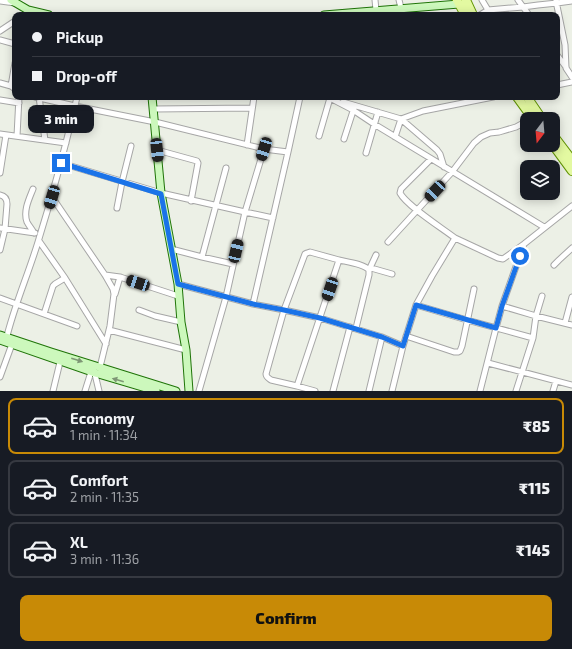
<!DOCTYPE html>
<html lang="en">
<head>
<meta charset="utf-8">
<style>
  :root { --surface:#171b24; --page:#20242c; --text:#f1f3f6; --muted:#9ea1a6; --line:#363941; --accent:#c88a06 }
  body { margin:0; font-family:"Exo 2",sans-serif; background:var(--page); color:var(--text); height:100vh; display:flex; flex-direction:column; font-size:15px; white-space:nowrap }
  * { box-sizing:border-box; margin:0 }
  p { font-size:13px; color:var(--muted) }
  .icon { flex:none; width:22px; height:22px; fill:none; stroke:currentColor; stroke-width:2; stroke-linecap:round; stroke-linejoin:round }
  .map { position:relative; height:391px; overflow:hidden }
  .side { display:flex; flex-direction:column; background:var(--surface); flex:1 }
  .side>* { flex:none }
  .guide { position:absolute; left:12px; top:12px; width:548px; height:88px; border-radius:8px; box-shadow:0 2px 10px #0003; display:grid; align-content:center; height:88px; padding:0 20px; background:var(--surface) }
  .needle { width:26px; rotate:196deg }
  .fabs { position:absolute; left:520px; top:112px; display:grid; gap:8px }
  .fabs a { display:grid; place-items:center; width:40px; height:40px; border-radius:8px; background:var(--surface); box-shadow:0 2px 10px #0003; font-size:20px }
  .end { position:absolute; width:18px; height:18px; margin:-9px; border:5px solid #1a73e8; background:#fff; box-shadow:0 0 0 2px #fff }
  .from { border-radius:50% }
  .bubble { position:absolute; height:28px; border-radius:8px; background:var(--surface); box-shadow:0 2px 10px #0003; font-size:13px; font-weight:800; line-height:28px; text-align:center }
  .car { position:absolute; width:12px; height:24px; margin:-12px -6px; border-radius:5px; box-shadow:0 0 3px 1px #0007; background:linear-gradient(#222 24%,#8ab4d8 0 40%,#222 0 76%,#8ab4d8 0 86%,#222 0) }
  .guide b { display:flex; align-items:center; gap:14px; height:38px; font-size:15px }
  .guide b+b { border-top:1px solid var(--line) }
  .guide i { width:10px; height:10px; background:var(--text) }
  ul { padding:7px 0 0; list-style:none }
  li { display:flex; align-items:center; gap:12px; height:56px; margin:0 8px 6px; padding:0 12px; border:2px solid var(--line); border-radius:8px }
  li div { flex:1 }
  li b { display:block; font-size:15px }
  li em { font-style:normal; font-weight:800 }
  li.active { border-color:var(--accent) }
  li>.icon { width:36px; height:36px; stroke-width:1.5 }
  .cta { display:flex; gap:8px; margin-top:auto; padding:8px 20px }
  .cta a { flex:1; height:46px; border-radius:8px; background:var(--accent); color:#111; font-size:16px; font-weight:800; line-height:46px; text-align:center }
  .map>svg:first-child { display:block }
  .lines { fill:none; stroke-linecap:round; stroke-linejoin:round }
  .street-casing { stroke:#a6a6a6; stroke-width:7 }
  .secondary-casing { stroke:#1f7408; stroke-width:9 }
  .primary-casing { stroke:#639605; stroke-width:10 }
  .street { stroke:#fff; stroke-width:5 }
  .secondary { stroke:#ccf8bc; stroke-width:7 }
  .primary { stroke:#e3f9a1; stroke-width:8 }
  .oneway { fill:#7e9675 }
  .route { stroke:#1a73e8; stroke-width:5 }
</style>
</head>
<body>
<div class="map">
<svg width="572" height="391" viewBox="0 0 572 391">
  <rect width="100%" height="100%" fill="#ecf0e6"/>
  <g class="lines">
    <defs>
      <path id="street" d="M 375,0 L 376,10
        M 399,0 L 401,8
        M 482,0 L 491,15
        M 518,0 L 529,15
        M 0,1 L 15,3
        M 556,1 L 565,45 L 566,68 L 572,77
        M 480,15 L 488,10 L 523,7 L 538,5 L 557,3 L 572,1
        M 0,31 L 15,21
        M 0,40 L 15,44
        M 557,55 L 566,67
        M 0,83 L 11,86 L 15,89
        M 557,85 L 572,82
        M 11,86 L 15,63
        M 35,97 L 75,106 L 77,97
        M 39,97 L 45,140
        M 328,97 L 353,110 L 374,124 L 544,227
        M 0,100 L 19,103
        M 343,102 L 401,119 L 437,150 L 440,154 L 444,167
        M 154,109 L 252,108
        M 0,134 L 66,143
        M 17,136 L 19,97
        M 319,136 L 330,98
        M 395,137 L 401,119 L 423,111 L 493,97
        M 344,139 L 354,108
        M 247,145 L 254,97
        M 157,150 L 197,161 L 198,163 L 191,201
        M 366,153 L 378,112
        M 431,159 L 401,189 L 400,193 C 407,206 442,228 455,238
        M 61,163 L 161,193 L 245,212 L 273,218
        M 0,173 L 6,135
        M 33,189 C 29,199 23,211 27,222 C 29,226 32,229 34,233
        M 0,195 C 5,196 7,199 7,204 L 5,229 L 0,250
        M 52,197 L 105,275 L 113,289 L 114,294 L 110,326 L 100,367
        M 117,208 L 122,182 L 131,146
        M 0,228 L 35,233
        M 39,241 L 65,278 L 106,344
        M 388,242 L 452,172 L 474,143 L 481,137 L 490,133 L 499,132 L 516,127 L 527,121
        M 171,249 L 202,257 L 233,264
        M 202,257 L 226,168
        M 554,265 L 559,260 L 572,248
        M 371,268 L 392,274
        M 369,270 L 376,255
        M 105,275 L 120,277 L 115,294
        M 120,277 L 178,296
        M 178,284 L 253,304 L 284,310 L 320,318 L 382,337 L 403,346
        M 0,298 L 77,326
        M 253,304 L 288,152
        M 416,305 L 467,320 L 533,338
        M 502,306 L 536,316 L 572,325
        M 139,310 L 155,316 L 181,322
        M 44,314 L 53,286 L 55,284 L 65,278
        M 565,323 L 572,297
        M 109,330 L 186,350
        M 406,336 L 454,352 L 458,352 L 460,351 L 462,346 L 474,289
        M 6,340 C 14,306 28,275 38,242 C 52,197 64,152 75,106 L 155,122 L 264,149 L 288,152 L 300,97
        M 488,363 L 572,385
        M 94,370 L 99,391
        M 0,377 L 12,344
        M 297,386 L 339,260 C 348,262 364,264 369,270 L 369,275 L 356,328
        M 53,391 L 60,362
        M 85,391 L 91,372
        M 199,391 L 226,297 L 245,212 L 264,149
        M 315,391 L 297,386 L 271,380 C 268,378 266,377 266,374 L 284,310 L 305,254 L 307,253 L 310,252 L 339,260
        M 333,391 L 350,327
        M 369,391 L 382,337
        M 392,391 L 403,346 L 416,305 L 432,276 L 455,238 L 498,258 L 503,259 L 524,244 L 572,206
        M 480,391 L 496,328 L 502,306 L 524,244
        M 516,391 L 533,338 L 536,316 L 542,296
        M 553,391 L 556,381"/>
      <path id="secondary" d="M 11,0 L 28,10 L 49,15
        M 324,15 L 459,4
        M 152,97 L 161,193 L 178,284 L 181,322 L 186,350 L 189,391
        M 0,335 L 51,352 L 176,391
        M 0,340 L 95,373 L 156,391"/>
      <path id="primary" d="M 457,0 L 465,15
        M 466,0 L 473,15
        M 517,97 L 533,119
        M 527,97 L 542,119
        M 553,135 L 572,160
        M 553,145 L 572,171"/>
    </defs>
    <use href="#street" class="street-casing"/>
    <use href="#secondary" class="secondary-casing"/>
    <use href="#primary" class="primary-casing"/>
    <use href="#street" class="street"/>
    <use href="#secondary" class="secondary"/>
    <use href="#primary" class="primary"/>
  </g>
  <defs><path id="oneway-solid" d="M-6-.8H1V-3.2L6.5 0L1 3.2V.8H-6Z"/></defs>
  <g class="oneway">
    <use href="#oneway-solid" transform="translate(77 360) rotate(17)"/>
    <use href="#oneway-solid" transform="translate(118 380) rotate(-164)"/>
  </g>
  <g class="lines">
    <path class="route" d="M 61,163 L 161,194 L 178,284 L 253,304 L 284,310 L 320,318 L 382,337 L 403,346 L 416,305 L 496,328 L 502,306 L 520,256"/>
  </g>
</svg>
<div class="fabs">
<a><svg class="needle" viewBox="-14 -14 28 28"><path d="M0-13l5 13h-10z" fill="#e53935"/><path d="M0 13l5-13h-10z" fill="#9ea1a6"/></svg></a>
<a><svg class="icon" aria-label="layers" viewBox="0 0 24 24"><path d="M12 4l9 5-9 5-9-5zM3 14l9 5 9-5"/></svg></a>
</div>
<i class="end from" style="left:520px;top:256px"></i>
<i class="end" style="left:61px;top:163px"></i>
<div class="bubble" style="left:28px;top:105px;width:66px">3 min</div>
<i class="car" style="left:264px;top:149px;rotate:197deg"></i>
<i class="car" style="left:157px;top:150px;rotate:174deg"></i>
<i class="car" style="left:435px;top:191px;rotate:223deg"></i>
<i class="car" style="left:52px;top:197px;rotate:197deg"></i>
<i class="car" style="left:236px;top:251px;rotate:13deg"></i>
<i class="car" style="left:138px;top:283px;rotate:288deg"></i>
<i class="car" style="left:330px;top:289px;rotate:199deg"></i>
<div class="guide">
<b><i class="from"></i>Pickup</b>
<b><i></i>Drop-off</b>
</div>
</div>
<section class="side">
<ul>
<li class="active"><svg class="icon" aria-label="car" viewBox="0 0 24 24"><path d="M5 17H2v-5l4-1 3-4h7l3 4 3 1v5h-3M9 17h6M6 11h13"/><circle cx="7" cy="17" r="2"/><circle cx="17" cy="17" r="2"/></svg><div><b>Economy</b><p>1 min · 11:34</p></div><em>₹85</em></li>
<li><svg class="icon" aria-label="car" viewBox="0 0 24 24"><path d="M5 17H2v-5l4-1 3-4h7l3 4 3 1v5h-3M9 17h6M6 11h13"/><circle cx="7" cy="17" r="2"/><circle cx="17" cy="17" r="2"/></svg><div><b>Comfort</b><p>2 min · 11:35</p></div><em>₹115</em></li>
<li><svg class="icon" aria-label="car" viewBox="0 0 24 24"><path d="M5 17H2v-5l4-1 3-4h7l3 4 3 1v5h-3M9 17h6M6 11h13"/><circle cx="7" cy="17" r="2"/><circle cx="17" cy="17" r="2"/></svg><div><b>XL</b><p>3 min · 11:36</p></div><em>₹145</em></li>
</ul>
<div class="cta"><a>Confirm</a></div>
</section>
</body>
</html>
